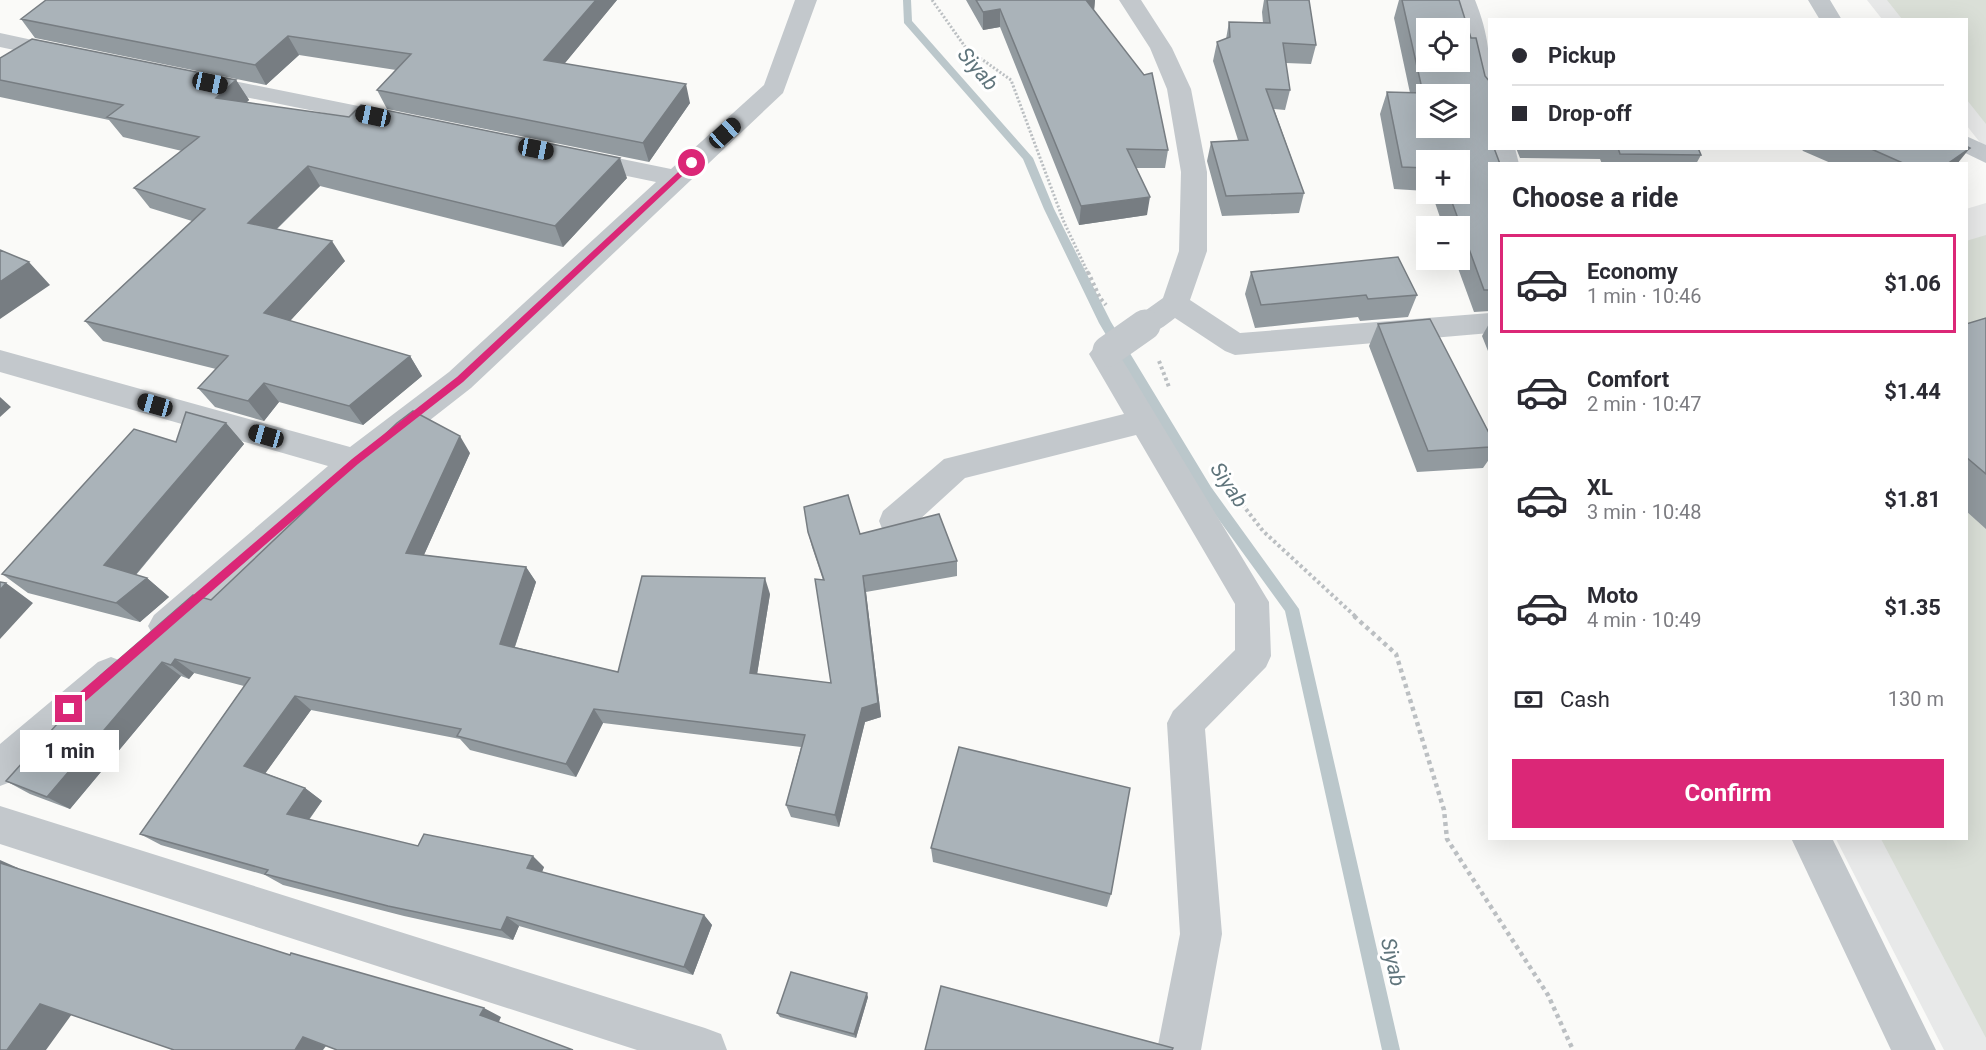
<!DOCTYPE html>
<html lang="en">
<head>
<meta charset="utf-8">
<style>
  :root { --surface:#fff; --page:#f2f2f3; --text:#2b2b33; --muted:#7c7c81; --line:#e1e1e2; --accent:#db2777 }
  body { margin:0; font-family:Roboto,sans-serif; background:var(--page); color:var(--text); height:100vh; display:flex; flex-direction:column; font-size:22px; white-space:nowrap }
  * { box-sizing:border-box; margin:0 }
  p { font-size:20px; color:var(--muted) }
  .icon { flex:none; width:33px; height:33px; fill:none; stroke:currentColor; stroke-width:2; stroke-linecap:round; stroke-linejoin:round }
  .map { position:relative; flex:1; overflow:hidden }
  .details { position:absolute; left:1488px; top:162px; width:480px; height:678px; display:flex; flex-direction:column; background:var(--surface); border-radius:0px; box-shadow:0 6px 24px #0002 }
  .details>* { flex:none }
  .top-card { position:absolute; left:1488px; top:18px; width:480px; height:132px; border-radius:0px; box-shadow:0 6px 24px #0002; display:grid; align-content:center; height:132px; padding:0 24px; background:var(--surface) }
  .buttons { position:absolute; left:1416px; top:18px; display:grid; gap:12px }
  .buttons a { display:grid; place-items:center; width:54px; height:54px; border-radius:0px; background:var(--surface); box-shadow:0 6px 24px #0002; font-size:30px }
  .end { position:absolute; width:27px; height:27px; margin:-14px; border:8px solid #db2777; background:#fff; box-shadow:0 0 0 3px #fff }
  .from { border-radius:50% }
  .bubble { position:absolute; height:42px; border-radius:0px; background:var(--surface); box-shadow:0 6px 24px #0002; font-size:20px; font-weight:700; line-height:42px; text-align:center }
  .car { position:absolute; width:18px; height:36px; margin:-18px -9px; border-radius:8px; box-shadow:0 0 4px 2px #0007; background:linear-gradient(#222 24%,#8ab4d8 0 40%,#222 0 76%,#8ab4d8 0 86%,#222 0) }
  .top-card b { display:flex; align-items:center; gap:21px; height:57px; font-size:22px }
  .top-card b+b { border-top:2px solid var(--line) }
  .top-card i { width:15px; height:15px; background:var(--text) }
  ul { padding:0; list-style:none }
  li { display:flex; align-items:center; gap:18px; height:99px; margin:0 12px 9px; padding:0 12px; border:3px solid transparent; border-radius:0px }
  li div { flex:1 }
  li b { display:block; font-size:22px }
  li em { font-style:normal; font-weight:700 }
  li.active { border-color:var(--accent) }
  li>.icon { width:54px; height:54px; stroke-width:1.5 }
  h2 { padding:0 24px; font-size:27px; line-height:72px }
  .pay { display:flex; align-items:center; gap:15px; height:66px; padding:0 24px; font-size:22px }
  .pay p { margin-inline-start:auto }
  .primary-button { display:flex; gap:12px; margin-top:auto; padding:12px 24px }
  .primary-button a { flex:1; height:69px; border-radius:0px; background:var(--accent); color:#fff; font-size:24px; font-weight:700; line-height:69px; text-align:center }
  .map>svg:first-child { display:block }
  .built { fill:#e8e9e9 }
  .green { fill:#dadfd7 }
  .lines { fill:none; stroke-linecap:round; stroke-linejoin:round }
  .stream { fill:#bbc7cb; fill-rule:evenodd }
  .path-far2 { stroke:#bbbfc2; stroke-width:3; stroke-dasharray:2 2; stroke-linecap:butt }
  .path-far1 { stroke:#bbbfc2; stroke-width:4; stroke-dasharray:3 3; stroke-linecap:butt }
  .path { stroke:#bbbfc2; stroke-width:4.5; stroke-dasharray:4 4; stroke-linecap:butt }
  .street { fill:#c3c8cc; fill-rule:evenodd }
  .street-bridge { stroke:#c3c8cc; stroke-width:31 }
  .wall { fill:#929a9f }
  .shaded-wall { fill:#777d82 }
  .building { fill:#aab3b9; stroke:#777d82; stroke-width:1.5; fill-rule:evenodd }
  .route { fill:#db2777 }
  .labels { text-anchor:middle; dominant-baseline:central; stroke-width:6; stroke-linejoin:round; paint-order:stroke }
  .water-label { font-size:21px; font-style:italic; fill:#60757c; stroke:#fff }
</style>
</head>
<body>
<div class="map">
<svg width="1986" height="1050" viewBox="0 0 1986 1050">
  <rect width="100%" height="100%" fill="#fafaf8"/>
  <path class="built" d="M 1867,0 L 1986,0 L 1986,150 L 1967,126 L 1966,20 L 1882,19 Z
    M 1986,203 L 1986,1050 L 1944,1050 L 1836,839 L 1966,838 L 1966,209 Z"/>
  <path class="green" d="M 1887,0 L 1986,0 L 1986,124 L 1967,100 L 1966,20 L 1902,19 Z
    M 1986,235 L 1986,1038 L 1881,839 L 1966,838 L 1966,241 Z"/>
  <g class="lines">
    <path class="stream" d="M 903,0 L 911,0 L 912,21 L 1033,158 L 1054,209 L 1111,322 L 1211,487 L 1299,609 L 1400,1050 L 1382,1050 L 1285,611 L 1201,495 L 1099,323 L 1044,209 L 1023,159 L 904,23 Z"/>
    <path class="path-far2" d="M 932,0 L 966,48 L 1011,80 L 1064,222 L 1088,273"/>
    <path class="path-far1" d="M 1088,272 L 1100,298 L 1106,305
      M 1159,361 L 1169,387
      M 1235,495 L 1263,531 L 1356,617"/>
    <path class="path" d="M 1354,616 L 1396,654 L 1444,810 L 1447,839 L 1548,995 L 1573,1050"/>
    <path class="street" d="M 795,0 L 817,0 L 783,93 L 471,388 L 366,470 L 178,637 L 166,641 L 154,637 L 148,626 L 154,615 L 328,466 L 0,372 L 0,350 L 350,447 L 449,372 L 656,182 L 569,164 L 565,158 L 569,152 L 578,150 L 671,169 L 764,85 Z
      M 1119,0 L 1141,0 L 1172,48 L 1191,89 L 1207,172 L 1207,251 L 1190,300 L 1240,333 L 1490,313 L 1490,333 L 1235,355 L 1225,351 L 1175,318 C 1162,328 1152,337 1135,332 L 1131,325 L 1135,318 L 1163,298 L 1179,251 L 1181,172 L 1167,89 L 1150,48 Z
      M 1453,0 L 1475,0 C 1491,40 1490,63 1490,105 L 1482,103 L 1478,98 L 1461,20 Z
      M 1808,0 L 1830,0 L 1842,20 L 1820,20 Z
      M 0,33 L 74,49 L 78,54 L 74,59 L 66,61 L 0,47 Z
      M 199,74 L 398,114 L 407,116 L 410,121 L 407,126 L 398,128 L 191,86 L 187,81 L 191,76 Z
      M 1966,136 L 1986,145 L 1986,163 L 1957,149 L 1966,148 Z
      M 1490,148 L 1515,148 L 1519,164 L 1493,164 Z
      M 1108,340 L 1118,343 L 1123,351 L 1120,356 L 1269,602 L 1271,656 L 1266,667 L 1205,729 L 1222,934 L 1201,1050 L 1157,1050 L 1180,934 L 1167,723 L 1173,711 L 1235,650 L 1235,604 L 1136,435 L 965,478 L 907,531 L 895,534 L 883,531 L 879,521 L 883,511 L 944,459 L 1124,414 L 1089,354 L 1098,343 Z
      M 111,657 L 124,662 L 129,673 L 124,684 L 13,781 L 0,786 L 0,744 L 98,662 Z
      M 0,806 L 705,1028 L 721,1034 L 727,1050 L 637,1050 L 0,844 Z
      M 1791,838 L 1832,838 L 1936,1050 L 1891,1050 Z"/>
    <path class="street-bridge" d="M 1108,351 L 1145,325"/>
  </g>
  <path class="wall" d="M 617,0 L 564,64 L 690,103 L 649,162 L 387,109 L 377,90 L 396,70 L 299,55 L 266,85 L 35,38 L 21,19 Z
    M 966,0 L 1095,0 L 1094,10 L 1168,150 L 1165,168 L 1136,168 L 1147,215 L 1079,225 L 1000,27 L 983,30 Z
    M 1264,0 L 1309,0 L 1316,45 L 1311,64 L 1286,63 L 1290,90 L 1285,110 L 1274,109 L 1304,193 L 1299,213 L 1222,216 L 1207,161 L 1211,142 L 1238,140 L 1213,61 L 1217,42 L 1226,39 L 1229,22 L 1263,23 L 1262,12 Z
    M 1399,0 L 1459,0 L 1490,148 L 1496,148 L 1490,164 L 1490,311 L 1474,312 L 1455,260 L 1460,260 L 1460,226 L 1443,226 L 1432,194 L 1460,194 L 1460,160 L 1426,160 L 1426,191 L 1394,189 L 1380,114 L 1387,92 L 1410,93 L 1394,18 Z
    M 0,58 L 236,80 L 249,100 L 247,102 L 627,178 L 563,247 L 320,186 L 277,229 L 345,261 L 290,321 L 410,356 L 422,376 L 363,425 L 279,402 L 264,421 L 215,407 L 198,388 L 216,369 L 103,341 L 85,321 L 192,221 L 150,208 L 134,188 L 182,151 L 123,137 L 109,120 L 0,97 Z
    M 1516,148 L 1698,148 L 1701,155 L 1696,164 L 1602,164 L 1600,159 L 1520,158 Z
    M 1801,148 L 1966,148 L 1957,164 L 1833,164 L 1803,151 Z
    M 1251,272 L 1417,295 L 1408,317 L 1360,321 L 1358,317 L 1255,328 L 1245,294 Z
    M 1986,318 L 1986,529 L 1966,511 L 1966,324 Z
    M 1490,322 L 1490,356 L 1482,336 Z
    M 1378,324 L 1490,435 L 1490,458 L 1483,468 L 1417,472 L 1369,346 Z
    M 226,423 L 244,444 L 136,575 L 147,578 L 169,597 L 140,622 L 28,593 L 2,574 L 176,442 Z
    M 470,453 L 424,555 L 526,567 L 536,582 L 515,647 L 618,672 L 770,594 L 757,674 L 831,683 L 823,580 L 812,547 L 808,532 L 860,534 L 957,561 L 957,576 L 866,592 L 881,717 L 865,722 L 839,827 L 791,817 L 786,805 L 801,747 L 603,723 L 576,777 L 470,750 L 460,739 L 311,710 L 265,773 L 305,788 L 322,801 L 309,820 L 418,846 L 544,867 L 542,872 L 704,915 L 712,925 L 693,975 L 519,926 L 513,940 L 404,916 L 283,885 L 265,875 L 161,845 L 140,834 L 244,686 L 194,673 L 189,679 L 181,676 L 70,809 L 30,794 L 6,781 L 211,600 Z
    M 931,848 L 1111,894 L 1107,907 L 933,862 Z
    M 868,997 L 856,1038 L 780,1017 L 777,1013 Z"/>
  <path class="shaded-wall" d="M 596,0 L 617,0 L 551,80 L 544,60 Z
    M 1082,0 L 1095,0 L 1094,11 Z
    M 1000,9 L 1000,27 L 983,30 L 983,12 Z
    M 288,36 L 299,55 L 266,85 L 255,65 Z
    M 236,80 L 249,100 L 229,118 L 216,98 Z
    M 686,84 L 690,103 L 649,162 L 643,143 Z
    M 1970,148 L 1957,164 L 1947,164 Z
    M 620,158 L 627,178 L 563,247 L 555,226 Z
    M 308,166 L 320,186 L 262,243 L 248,223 Z
    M 1150,197 L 1147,215 L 1079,225 L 1081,206 Z
    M 332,241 L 345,261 L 279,333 L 264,313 Z
    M 29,262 L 50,285 L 0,319 L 0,282 Z
    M 410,356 L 422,376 L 363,425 L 349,406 Z
    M 264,383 L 279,402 L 264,421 L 248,401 Z
    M 0,397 L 11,407 L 0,417 Z
    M 226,423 L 244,444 L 127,585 L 104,565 Z
    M 460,436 L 470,453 L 418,568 L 406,553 Z
    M 526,567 L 536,582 L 511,658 L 500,644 Z
    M 863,576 L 866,592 L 881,717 L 865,722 L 839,827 L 835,815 Z
    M 147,578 L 169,597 L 140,622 L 116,603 Z
    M 765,578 L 770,594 L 755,687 L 750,673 Z
    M 6,583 L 33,603 L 0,639 L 0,590 Z
    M 175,659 L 194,673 L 189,679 L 171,665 Z
    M 162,662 L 181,676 L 70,809 L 47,797 Z
    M 295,696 L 311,710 L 262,778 L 244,766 Z
    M 594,709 L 603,723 L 576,777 L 566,764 Z
    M 305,788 L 322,801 L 304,826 L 287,814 Z
    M 533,856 L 544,867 L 539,879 L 527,868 Z
    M 0,860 L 18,868 L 17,872 L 0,864 Z
    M 704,915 L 712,925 L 693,975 L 684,967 Z
    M 507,917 L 519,926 L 513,940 L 501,930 Z
    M 867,993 L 868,997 L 856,1038 L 854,1034 Z
    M 40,1004 L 72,1014 L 46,1050 L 7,1050 Z
    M 484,1008 L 501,1017 L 498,1024 L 480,1015 Z
    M 303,1037 L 326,1046 L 323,1050 L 295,1050 Z"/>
  <path class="building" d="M 46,0 L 596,0 L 544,60 L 686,84 L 643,143 L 377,90 L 411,54 L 288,36 L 255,65 L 21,19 Z
    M 976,0 L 1086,0 L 1144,75 L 1152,73 L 1168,150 L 1127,149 L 1150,197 L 1081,206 L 1000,9 L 983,12 Z
    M 1267,0 L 1309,0 L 1316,45 L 1283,43 L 1290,90 L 1266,89 L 1304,193 L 1226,196 L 1211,142 L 1248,140 L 1217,42 L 1230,37 L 1229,22 L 1270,23 Z
    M 1402,0 L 1459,0 L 1471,38 L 1476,38 L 1485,76 L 1490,82 L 1490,148 L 1494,148 L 1500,164 L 1490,164 L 1490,290 L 1484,290 L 1449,194 L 1460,194 L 1460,160 L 1426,160 L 1426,168 L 1402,167 L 1387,92 L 1423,93 ZM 1426,28 L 1460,28 L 1460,62 L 1426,62 ZM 1426,94 L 1460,94 L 1460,128 L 1426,128 Z
    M 32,39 L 236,80 L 216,98 L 349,117 L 361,105 L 620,158 L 555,226 L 308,166 L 248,223 L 332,241 L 264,313 L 410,356 L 349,406 L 264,383 L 248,401 L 198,388 L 228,356 L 85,321 L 205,209 L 134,188 L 199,137 L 107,117 L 123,105 L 0,80 L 0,58 Z
    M 1966,146 L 1970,148 L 1947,164 L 1905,164 L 1869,148 L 1966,148 Z
    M 1618,148 L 1698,148 L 1701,155 L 1620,154 Z
    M 0,250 L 29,262 L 0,282 Z
    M 1398,257 L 1417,295 L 1368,299 L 1366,295 L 1261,305 L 1251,272 Z
    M 1986,318 L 1986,474 L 1966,457 L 1966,324 Z
    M 1430,319 L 1490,435 L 1490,447 L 1428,451 L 1378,324 Z
    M 413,411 L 460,436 L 406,553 L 526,567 L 500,644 L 618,672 L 642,576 L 765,578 L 750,673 L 831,683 L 815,579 L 824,580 L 808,532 L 804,507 L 848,495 L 860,534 L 939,514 L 957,561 L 863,576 L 878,703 L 862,708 L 835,815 L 786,805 L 805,735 L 594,709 L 566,764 L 457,736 L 461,729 L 295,696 L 244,766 L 305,788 L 287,814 L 418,846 L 424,834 L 533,856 L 527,868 L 704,915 L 684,967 L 507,917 L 501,930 L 388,906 L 265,874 L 268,870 L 140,834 L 250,678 L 175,659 L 171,665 L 162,662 L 47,797 L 6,781 L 101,675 L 193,595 L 211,600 L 397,423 Z
    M 186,412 L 226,423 L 104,565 L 147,578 L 116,603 L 2,574 L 134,429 L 176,442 Z
    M 0,582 L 6,583 L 0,590 Z
    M 959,747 L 1130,788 L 1111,894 L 931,848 Z
    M 0,863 L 290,955 L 291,953 L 484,1008 L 480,1015 L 573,1050 L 337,1050 L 303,1037 L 295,1050 L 174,1050 L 40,1004 L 7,1050 L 0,1050 Z
    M 791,972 L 867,993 L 854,1034 L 777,1013 Z
    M 941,986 L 1173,1048 L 1172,1050 L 925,1050 Z"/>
  <path class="route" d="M 690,161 L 696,163 L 463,382 L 358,464 L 73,712 L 65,712 L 65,705 L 352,459 L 457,377 Z"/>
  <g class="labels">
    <g class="water-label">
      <text transform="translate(978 69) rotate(49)">Siyab</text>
      <text transform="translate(1229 485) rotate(56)">Siyab</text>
      <text transform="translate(1393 962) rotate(77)">Siyab</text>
    </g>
  </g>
</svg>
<div class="buttons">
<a><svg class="icon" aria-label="locate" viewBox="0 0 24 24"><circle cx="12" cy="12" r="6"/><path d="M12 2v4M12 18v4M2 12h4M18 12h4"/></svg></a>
<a><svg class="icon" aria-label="layers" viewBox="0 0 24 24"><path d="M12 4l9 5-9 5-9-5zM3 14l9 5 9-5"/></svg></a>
<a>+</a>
<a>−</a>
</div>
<i class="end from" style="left:692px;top:163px"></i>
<i class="end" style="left:69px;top:709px"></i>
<div class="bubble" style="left:20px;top:730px;width:99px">1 min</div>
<i class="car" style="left:210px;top:83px;rotate:102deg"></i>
<i class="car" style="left:373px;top:116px;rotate:282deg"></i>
<i class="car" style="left:725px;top:133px;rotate:48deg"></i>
<i class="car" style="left:536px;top:149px;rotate:101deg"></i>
<i class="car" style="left:155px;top:405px;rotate:286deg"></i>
<i class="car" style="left:266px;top:436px;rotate:286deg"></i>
<div class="top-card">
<b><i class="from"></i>Pickup</b>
<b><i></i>Drop-off</b>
</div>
<section class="details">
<h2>Choose a ride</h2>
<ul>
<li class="active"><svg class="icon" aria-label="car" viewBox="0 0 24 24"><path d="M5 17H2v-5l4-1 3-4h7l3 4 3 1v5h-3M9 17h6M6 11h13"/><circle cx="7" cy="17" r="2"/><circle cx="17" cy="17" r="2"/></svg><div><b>Economy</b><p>1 min · 10:46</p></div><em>$1.06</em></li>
<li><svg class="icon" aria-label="car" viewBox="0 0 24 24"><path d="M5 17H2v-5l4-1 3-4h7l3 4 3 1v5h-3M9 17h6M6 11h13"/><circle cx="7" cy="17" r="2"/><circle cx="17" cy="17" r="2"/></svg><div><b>Comfort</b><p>2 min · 10:47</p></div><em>$1.44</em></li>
<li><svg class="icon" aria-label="car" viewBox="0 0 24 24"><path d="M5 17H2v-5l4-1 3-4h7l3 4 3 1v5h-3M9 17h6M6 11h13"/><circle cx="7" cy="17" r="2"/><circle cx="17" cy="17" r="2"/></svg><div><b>XL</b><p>3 min · 10:48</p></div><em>$1.81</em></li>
<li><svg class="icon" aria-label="car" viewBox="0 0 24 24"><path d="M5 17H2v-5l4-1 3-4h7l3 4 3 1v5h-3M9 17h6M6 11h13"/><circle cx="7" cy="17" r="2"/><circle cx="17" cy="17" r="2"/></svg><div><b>Moto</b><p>4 min · 10:49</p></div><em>$1.35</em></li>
</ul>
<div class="pay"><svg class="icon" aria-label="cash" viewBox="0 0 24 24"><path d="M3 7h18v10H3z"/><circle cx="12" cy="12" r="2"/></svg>Cash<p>130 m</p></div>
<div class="primary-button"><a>Confirm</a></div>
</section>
</div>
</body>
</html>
